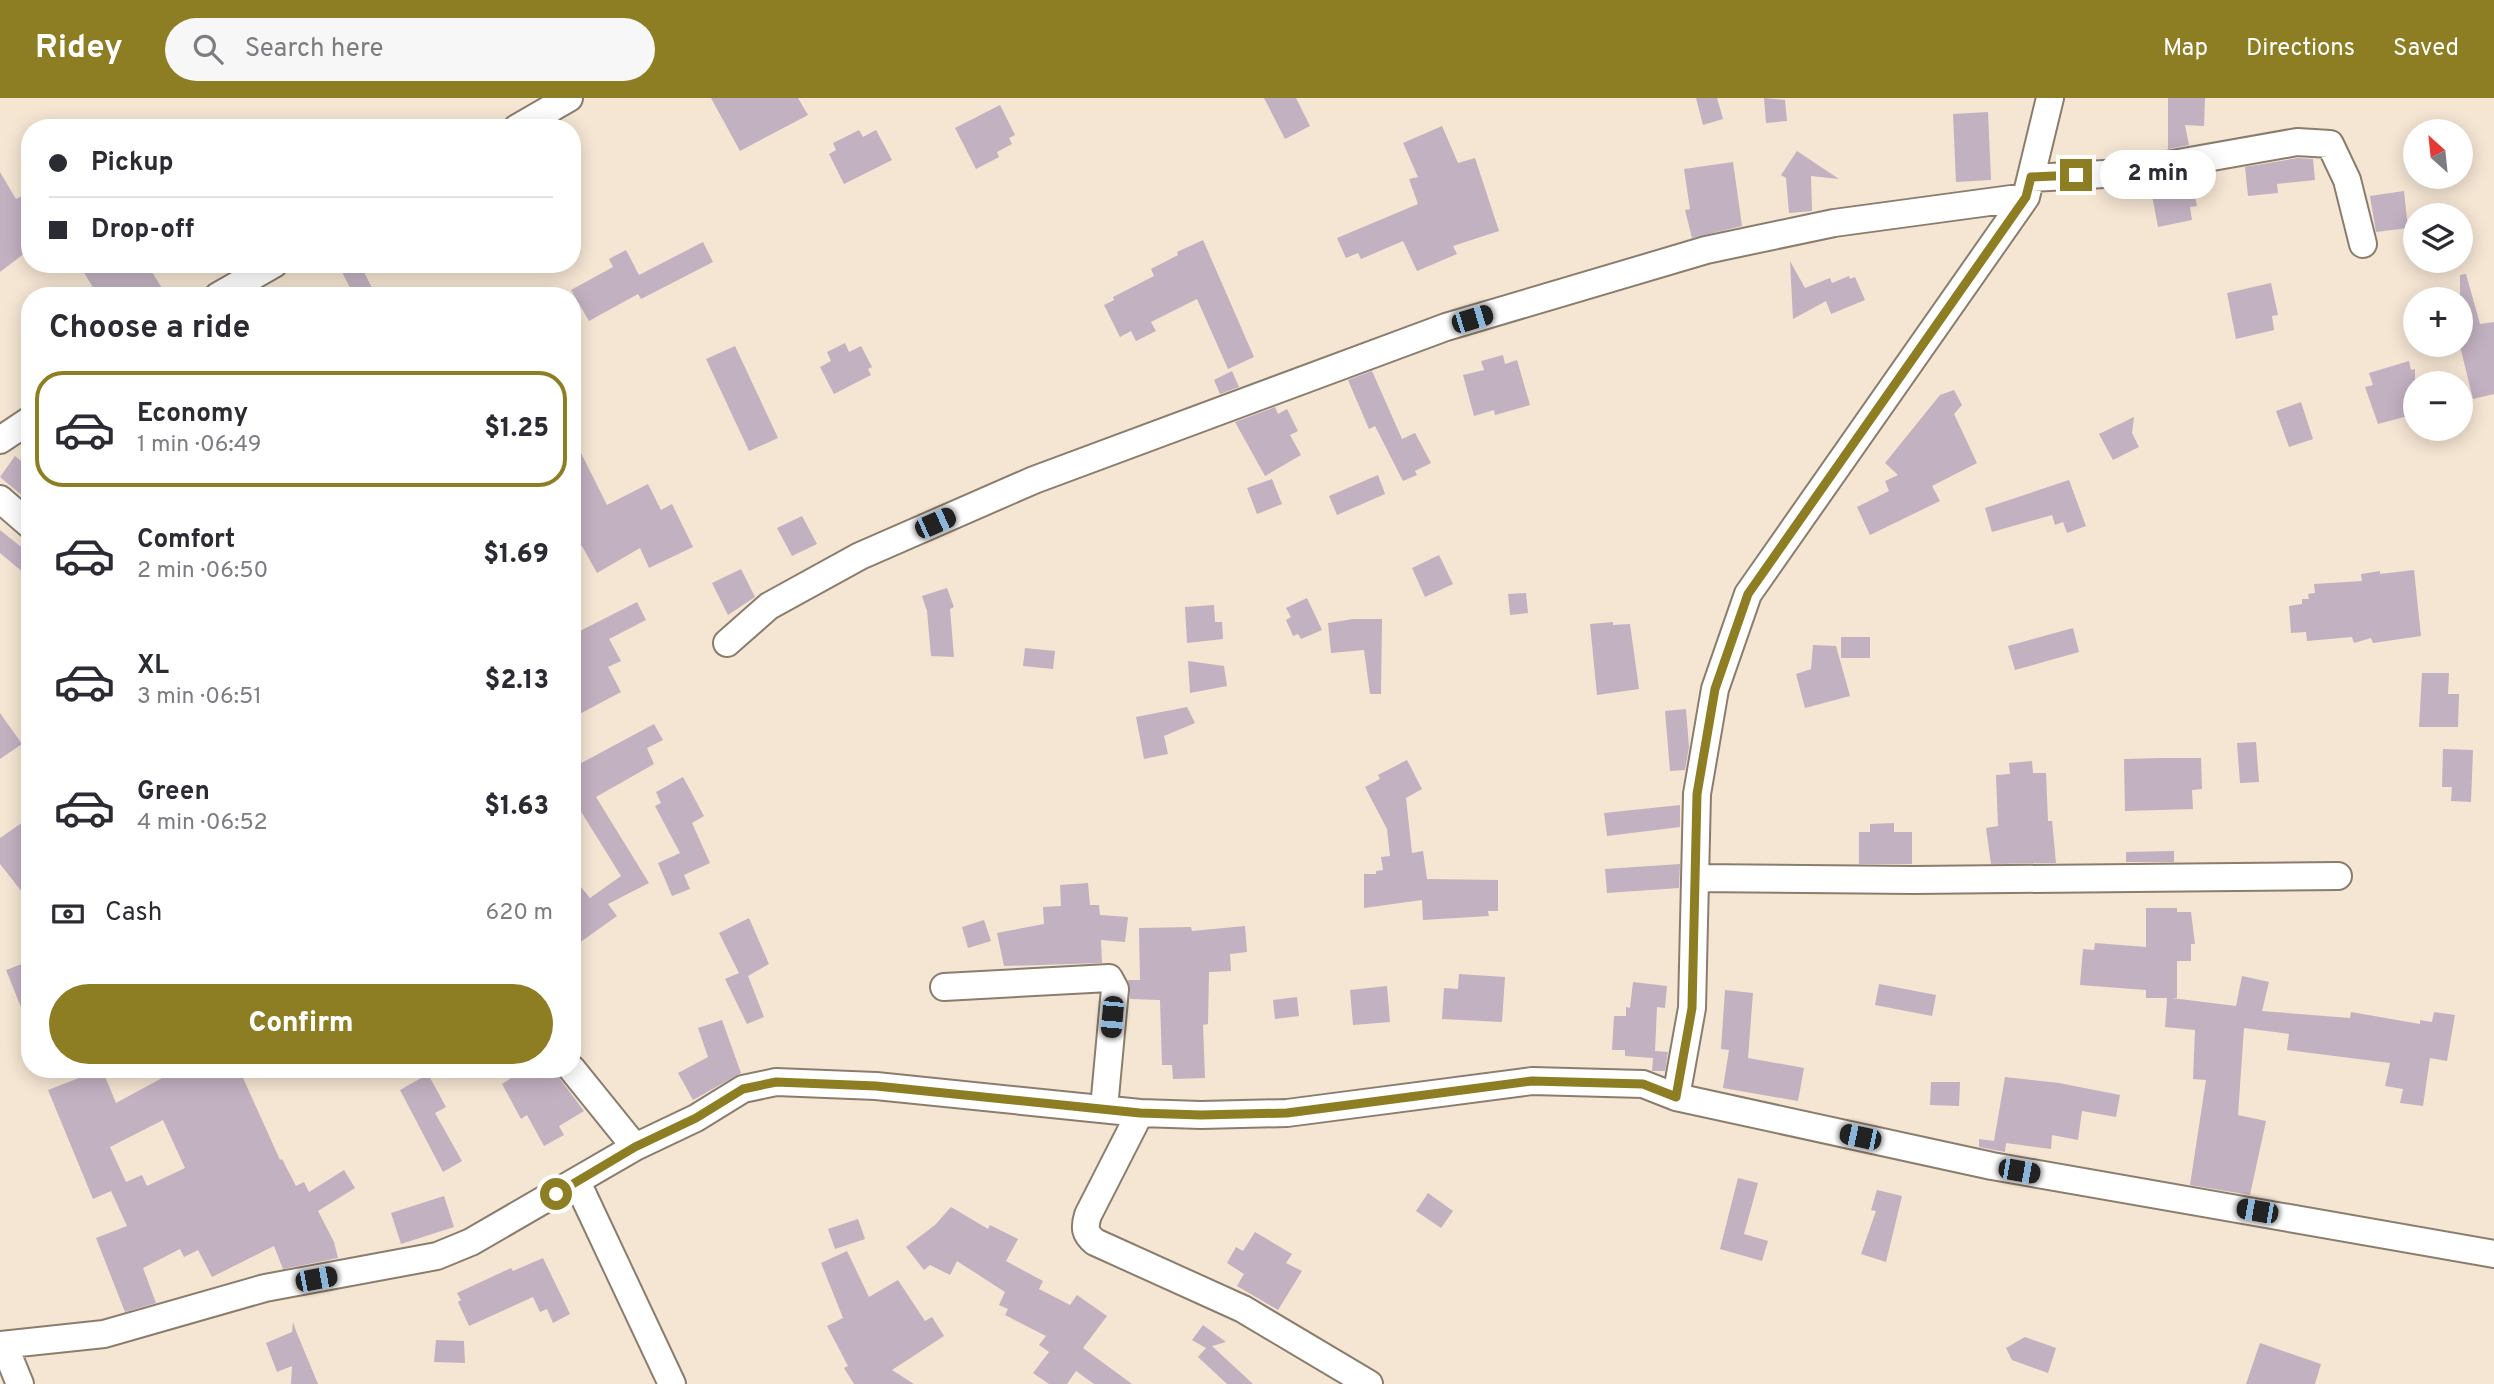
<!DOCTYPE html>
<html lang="en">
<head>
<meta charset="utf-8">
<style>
  :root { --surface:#fff; --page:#f7f7f7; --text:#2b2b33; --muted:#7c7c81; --line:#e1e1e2; --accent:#8d7e24 }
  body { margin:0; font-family:Overpass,sans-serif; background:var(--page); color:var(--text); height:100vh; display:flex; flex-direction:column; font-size:26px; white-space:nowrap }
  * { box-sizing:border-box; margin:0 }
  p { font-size:23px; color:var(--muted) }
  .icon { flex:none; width:38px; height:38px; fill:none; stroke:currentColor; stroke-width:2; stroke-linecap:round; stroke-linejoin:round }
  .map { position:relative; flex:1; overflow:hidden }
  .side { position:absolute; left:21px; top:189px; width:560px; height:791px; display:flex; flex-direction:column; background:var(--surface); border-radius:28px; box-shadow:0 4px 18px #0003 }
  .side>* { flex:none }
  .guide { position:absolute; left:21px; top:21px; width:560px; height:154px; border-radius:28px; box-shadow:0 4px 18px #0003; display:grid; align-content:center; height:154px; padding:0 28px; background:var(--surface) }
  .needle { width:46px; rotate:333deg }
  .fabs { position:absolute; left:2403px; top:21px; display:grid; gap:14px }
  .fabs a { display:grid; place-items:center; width:70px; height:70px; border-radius:50%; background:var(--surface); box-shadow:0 4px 18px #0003; font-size:35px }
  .end { position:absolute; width:32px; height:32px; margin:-16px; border:9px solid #8d7e24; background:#fff; box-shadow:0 0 0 4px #fff }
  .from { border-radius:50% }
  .bubble { position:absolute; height:49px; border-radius:24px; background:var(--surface); box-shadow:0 4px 18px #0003; font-size:23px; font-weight:800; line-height:49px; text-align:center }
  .car { position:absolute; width:21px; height:42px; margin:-21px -10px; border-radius:9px; box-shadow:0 0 5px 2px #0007; background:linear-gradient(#222 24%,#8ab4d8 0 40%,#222 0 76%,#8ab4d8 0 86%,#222 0) }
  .guide b { display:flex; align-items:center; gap:24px; height:66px; font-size:26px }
  .guide b+b { border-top:2px solid var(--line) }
  .guide i { width:18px; height:18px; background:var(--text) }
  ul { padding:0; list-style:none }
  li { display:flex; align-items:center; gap:21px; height:116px; margin:0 14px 10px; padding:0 14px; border:4px solid transparent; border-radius:28px }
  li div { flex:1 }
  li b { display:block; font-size:26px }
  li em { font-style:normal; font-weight:800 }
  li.current { border-color:var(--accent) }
  li>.icon { width:63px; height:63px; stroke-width:1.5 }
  h2 { padding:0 28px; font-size:32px; line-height:84px }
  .pay { display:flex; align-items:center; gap:18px; height:77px; padding:0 28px; font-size:26px }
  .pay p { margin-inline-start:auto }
  .primary-button { display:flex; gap:14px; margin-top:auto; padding:14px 28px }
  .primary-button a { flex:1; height:80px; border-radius:42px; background:var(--accent); color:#fff; font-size:28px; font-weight:800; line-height:80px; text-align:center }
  header { display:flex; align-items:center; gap:42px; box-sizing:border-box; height:98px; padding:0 35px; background:var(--accent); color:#fff }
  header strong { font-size:33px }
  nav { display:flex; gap:38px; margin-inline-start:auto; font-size:24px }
  .search { width:490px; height:63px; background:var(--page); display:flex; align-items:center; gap:18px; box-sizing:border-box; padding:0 24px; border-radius:38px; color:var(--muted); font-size:26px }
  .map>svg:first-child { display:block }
  .building { fill:#c2b1c1; fill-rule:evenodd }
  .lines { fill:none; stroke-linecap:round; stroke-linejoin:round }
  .street-casing { stroke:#8b7d6d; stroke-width:30 }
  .street { stroke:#fff; stroke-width:26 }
  .route { stroke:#8d7e24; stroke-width:9 }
</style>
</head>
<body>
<header>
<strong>Ridey</strong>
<div class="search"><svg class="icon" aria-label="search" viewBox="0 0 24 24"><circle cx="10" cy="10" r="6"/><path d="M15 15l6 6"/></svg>Search here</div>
<nav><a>Map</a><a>Directions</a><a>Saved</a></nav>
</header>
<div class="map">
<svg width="2494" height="1286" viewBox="0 0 2494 1286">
  <rect width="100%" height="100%" fill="#f5e5d3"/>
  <path class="building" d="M 711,0 L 798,0 L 808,17 L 740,53 Z
    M 1264,0 L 1296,0 L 1310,28 L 1285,41 Z
    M 1696,0 L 1717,0 L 1723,21 L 1703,27 Z
    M 1764,0 L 1785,2 L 1787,23 L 1766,25 Z
    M 2168,0 L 2205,0 L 2204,28 L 2185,27 L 2189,47 L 2168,51 Z
    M 1000,7 L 1015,37 L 1009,40 L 1012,46 L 997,54 L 999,59 L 976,71 L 955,30 Z
    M 1988,14 L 1991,82 L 1956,84 L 1953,16 Z
    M 1442,28 L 1458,65 L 1475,60 L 1499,133 L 1453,148 L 1457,156 L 1417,173 L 1403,143 L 1361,161 L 1358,155 L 1346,160 L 1337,140 L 1418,106 L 1409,81 L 1418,79 L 1403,45 Z
    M 859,32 L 863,39 L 876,32 L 892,62 L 844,86 L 829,56 L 836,52 L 833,45 Z
    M 1797,53 L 1839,81 L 1811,78 L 1812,113 L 1789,115 L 1786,80 L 1781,77 Z
    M 2298,60 L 2313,61 L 2315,82 L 2277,86 L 2278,95 L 2248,98 L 2245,69 Z
    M 1733,64 L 1742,128 L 1692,140 L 1685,112 L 1690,111 L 1684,71 Z
    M 0,74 L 16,101 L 30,94 L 30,151 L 0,174 Z
    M 2191,79 L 2197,108 L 2190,109 L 2192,122 L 2158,129 L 2150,87 Z
    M 2404,93 L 2408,130 L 2376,134 L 2370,98 Z
    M 1203,142 L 1254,259 L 1228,271 L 1197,201 L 1151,224 L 1156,233 L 1136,243 L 1131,233 L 1120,239 L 1104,207 L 1114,202 L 1113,199 L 1154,178 L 1151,171 L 1178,157 L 1177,154 Z
    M 703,144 L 713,164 L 641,201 L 638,196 L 589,223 L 571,192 L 613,169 L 609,161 L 626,152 L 639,177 Z
    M 1790,163 L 1805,190 L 1830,180 L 1832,185 L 1849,178 L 1850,181 L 1855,179 L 1865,202 L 1831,216 L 1826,203 L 1793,221 Z
    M 79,166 L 147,166 L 167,198 L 98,198 Z
    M 338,166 L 360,166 L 373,192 L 361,198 L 354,198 Z
    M 2466,176 L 2480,226 L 2494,224 L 2494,296 L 2473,301 L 2460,248 L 2460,177 Z
    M 2271,185 L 2278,217 L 2272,218 L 2274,232 L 2236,241 L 2227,195 Z
    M 845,245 L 849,254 L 861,248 L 872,269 L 868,271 L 871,277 L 834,296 L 820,269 L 831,263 L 827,254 Z
    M 735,248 L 778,340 L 749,353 L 706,261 Z
    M 1503,257 L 1505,266 L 1517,262 L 1530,307 L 1495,317 L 1494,312 L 1474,318 L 1463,277 L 1484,272 L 1481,263 Z
    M 2409,263 L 2411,272 L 2415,271 L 2415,316 L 2378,326 L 2365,289 L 2373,287 L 2369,275 Z
    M 1232,273 L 1239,289 L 1220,296 L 1214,282 Z
    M 1372,273 L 1402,341 L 1415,335 L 1431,365 L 1415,373 L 1417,377 L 1403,383 L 1375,328 L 1369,331 L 1348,282 Z
    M 1954,292 L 1962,307 L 1954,316 L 1977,365 L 1932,388 L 1940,403 L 1870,437 L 1857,409 L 1889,393 L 1885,383 L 1898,377 L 1885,365 L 1940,297 Z
    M 2301,304 L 2313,341 L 2289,349 L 2276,313 Z
    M 1275,309 L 1278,316 L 1287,311 L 1298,333 L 1290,337 L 1301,357 L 1265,378 L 1235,324 Z
    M 2134,319 L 2132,335 L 2139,349 L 2113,362 L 2099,336 Z
    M 572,337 L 607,407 L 648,386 L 661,412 L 672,406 L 693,449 L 649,470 L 640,450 L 597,475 L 582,448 L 572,453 Z
    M 15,358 L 30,370 L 30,404 L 0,379 Z
    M 1378,377 L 1385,396 L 1337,417 L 1329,398 Z
    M 1272,381 L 1282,406 L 1257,416 L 1247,390 Z
    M 2069,382 L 2086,428 L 2067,435 L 2063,424 L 2055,427 L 2052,417 L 1992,434 L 1985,410 Z
    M 802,418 L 817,446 L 792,458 L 777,430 Z
    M 0,432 L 30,456 L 30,480 L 0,455 Z
    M 1439,457 L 1453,486 L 1425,499 L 1412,470 Z
    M 741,471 L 755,499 L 728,517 L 712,485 Z
    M 2414,472 L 2421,538 L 2373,545 L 2371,540 L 2354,545 L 2352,539 L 2307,543 L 2306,534 L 2291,535 L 2289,508 L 2302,506 L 2302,501 L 2309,501 L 2308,496 L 2315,495 L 2314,486 L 2362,483 L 2361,476 L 2380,473 L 2380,476 Z
    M 947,490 L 954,509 L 950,511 L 954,559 L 931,558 L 927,513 L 922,498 Z
    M 1526,495 L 1528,515 L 1510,517 L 1508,496 Z
    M 1307,500 L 1322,532 L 1301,541 L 1298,536 L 1293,538 L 1286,522 L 1291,519 L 1286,510 Z
    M 637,504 L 646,522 L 609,541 L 621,563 L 608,569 L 621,594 L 572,620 L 572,537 Z
    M 1214,507 L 1215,524 L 1222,524 L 1223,541 L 1187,545 L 1185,509 Z
    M 1353,521 L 1382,521 L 1381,596 L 1370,596 L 1364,552 L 1331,555 L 1328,525 Z
    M 1613,524 L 1613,527 L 1630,526 L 1639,591 L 1597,597 L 1590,526 Z
    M 2073,530 L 2079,554 L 2015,572 L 2008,548 Z
    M 1841,539 L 1870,539 L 1870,560 L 1841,560 Z
    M 1813,547 L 1836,548 L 1850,598 L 1805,610 L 1796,576 L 1811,571 Z
    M 1025,550 L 1055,553 L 1053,571 L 1023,568 Z
    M 1188,563 L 1224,568 L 1227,588 L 1190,595 Z
    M 2422,575 L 2449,575 L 2448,596 L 2459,596 L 2458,629 L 2419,629 Z
    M 1187,609 L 1195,625 L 1164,638 L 1168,656 L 1144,661 L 1136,619 Z
    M 1686,611 L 1689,649 L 1685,672 L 1670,673 L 1665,613 Z
    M 0,615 L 22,646 L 0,661 Z
    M 654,626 L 663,642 L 647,650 L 654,666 L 596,699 L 649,785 L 608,806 L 617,818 L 572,850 L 572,778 L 590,800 L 621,778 L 572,699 L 572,670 Z
    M 2256,644 L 2259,684 L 2240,685 L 2237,645 Z
    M 2443,651 L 2473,652 L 2471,704 L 2451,703 L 2452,689 L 2442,689 Z
    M 2161,660 L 2201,660 L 2202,691 L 2192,692 L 2193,711 L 2125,713 L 2124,661 Z
    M 1407,662 L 1422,691 L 1406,700 L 1412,755 L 1423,753 L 1427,781 L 1498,782 L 1498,813 L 1488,813 L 1489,818 L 1423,822 L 1422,802 L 1364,810 L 1364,776 L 1376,776 L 1376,773 L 1383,772 L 1381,759 L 1390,758 L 1387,731 L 1365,689 L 1380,681 L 1378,677 Z
    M 2032,663 L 2033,675 L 2046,675 L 2048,723 L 2052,723 L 2056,765 L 1991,766 L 1986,730 L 1998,728 L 1996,677 L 2010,676 L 2009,665 Z
    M 683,679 L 704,718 L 692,725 L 710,765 L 684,777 L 690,791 L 672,798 L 658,765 L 680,755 L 655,708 L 661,705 L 656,694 Z
    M 1680,707 L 1680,729 L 1607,738 L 1604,715 Z
    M 30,719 L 30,804 L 0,766 L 0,740 Z
    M 1894,725 L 1894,734 L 1912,734 L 1912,766 L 1859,766 L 1859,734 L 1870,734 L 1870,726 Z
    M 2174,753 L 2174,764 L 2126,764 L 2126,754 Z
    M 1680,766 L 1679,790 L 1607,795 L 1605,771 Z
    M 1088,785 L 1090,807 L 1099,807 L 1100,817 L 1128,819 L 1125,844 L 1101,842 L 1102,865 L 1004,868 L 997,835 L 1044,826 L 1043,809 L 1061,808 L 1060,787 Z
    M 2146,810 L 2177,810 L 2177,814 L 2191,814 L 2195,846 L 2191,846 L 2191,863 L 2177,863 L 2177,900 L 2171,900 L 2236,908 L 2242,878 L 2269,884 L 2262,913 L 2350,920 L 2351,914 L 2420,926 L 2420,922 L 2432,924 L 2434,914 L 2455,917 L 2447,963 L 2430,960 L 2423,1008 L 2400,1005 L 2403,991 L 2385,988 L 2390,965 L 2287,952 L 2289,936 L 2244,930 L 2238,1017 L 2266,1023 L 2250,1097 L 2190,1087 L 2206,982 L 2193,981 L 2195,932 L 2165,929 L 2167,900 L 2146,900 L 2146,892 L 2080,887 L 2083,851 L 2094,852 L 2095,845 L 2146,849 Z
    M 749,820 L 769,866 L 748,878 L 764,919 L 747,926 L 725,881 L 739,875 L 719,835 Z
    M 984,822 L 991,843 L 968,850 L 962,829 Z
    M 1245,828 L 1247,854 L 1230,856 L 1231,873 L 1209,874 L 1208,926 L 1203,927 L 1205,980 L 1173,981 L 1172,967 L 1162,967 L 1160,902 L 1130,901 L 1128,882 L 1140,882 L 1139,830 L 1191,829 L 1192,833 Z
    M 30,863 L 30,929 L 29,929 L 6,872 Z
    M 1459,876 L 1505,879 L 1502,924 L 1442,921 L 1444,890 L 1458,891 Z
    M 1633,884 L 1667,888 L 1665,910 L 1657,909 L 1655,953 L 1668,954 L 1665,973 L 1652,973 L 1653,960 L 1625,958 L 1625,952 L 1612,952 L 1614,918 L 1626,918 L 1626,909 L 1630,910 Z
    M 1879,886 L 1936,897 L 1932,918 L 1875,907 Z
    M 1387,888 L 1390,924 L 1353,927 L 1350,892 Z
    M 1725,892 L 1753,895 L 1748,960 L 1804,970 L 1798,1003 L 1723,990 L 1729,952 L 1721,951 Z
    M 1297,899 L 1299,918 L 1275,921 L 1273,902 Z
    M 722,922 L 741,975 L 693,1002 L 678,975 L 708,959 L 698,930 Z
    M 102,971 L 116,1005 L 162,980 L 157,971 L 239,971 L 280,1062 L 282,1061 L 296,1088 L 304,1084 L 309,1094 L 344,1072 L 355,1090 L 318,1113 L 334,1144 L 338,1160 L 283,1171 L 274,1148 L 212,1179 L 198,1152 L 184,1159 L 180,1151 L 143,1170 L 156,1205 L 125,1214 L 96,1140 L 127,1128 L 111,1093 L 93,1101 L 48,992 ZM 163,1022 L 185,1070 L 147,1088 L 142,1077 L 126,1084 L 110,1049 Z
    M 525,971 L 557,971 L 560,981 L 584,1013 L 559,1028 L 564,1037 L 544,1048 L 527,1017 L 521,1021 L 502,986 Z
    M 428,976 L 446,1009 L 435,1015 L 462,1063 L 443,1074 L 400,992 Z
    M 2005,979 L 2059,985 L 2120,997 L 2116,1019 L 2082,1013 L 2078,1042 L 2052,1037 L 2051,1051 L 2006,1045 L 2005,1054 L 1979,1049 L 1979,1041 L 1994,1043 Z
    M 1931,984 L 1960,984 L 1959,1008 L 1930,1007 Z
    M 1738,1080 L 1758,1085 L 1744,1136 L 1768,1143 L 1762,1163 L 1720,1151 Z
    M 1877,1092 L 1902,1098 L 1886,1164 L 1861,1156 L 1876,1113 L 1871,1112 Z
    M 1428,1095 L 1453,1113 L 1441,1130 L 1416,1113 Z
    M 444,1098 L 454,1129 L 401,1146 L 391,1115 Z
    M 951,1109 L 988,1131 L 990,1127 L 1018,1141 L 1006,1163 L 1043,1183 L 1039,1191 L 1070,1207 L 1077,1197 L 1107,1218 L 1083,1250 L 1132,1286 L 1094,1286 L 1076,1273 L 1067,1286 L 1049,1286 L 1033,1275 L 1049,1254 L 1039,1247 L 1046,1238 L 1005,1217 L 1008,1211 L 999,1207 L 1005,1194 L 957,1163 L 950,1177 L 930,1167 L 924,1172 L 906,1149 L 935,1127 Z
    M 858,1121 L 865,1141 L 835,1151 L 828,1131 Z
    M 1255,1134 L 1292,1156 L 1286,1165 L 1302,1173 L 1278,1212 L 1237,1188 L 1244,1176 L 1227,1165 L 1236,1149 L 1243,1153 Z
    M 847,1153 L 869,1199 L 898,1182 L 925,1223 L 932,1219 L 944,1238 L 892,1272 L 914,1286 L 854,1286 L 844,1270 L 848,1268 L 827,1228 L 843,1220 L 821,1165 Z
    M 543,1160 L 570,1216 L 553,1225 L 547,1211 L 540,1214 L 533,1199 L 469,1228 L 458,1204 L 461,1202 L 457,1195 L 511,1170 L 513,1173 Z
    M 293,1224 L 296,1233 L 318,1286 L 291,1286 L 292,1268 L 277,1274 L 266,1245 L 292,1234 Z
    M 1203,1227 L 1226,1244 L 1212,1248 L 1253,1286 L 1227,1286 L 1198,1259 L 1206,1250 L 1192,1242 Z
    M 2025,1239 L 2056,1250 L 2048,1275 L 2012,1262 L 2006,1250 Z
    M 436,1242 L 464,1243 L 465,1265 L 434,1264 Z
    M 2260,1245 L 2321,1266 L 2315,1286 L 2246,1286 Z"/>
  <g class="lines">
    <defs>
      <path id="street" d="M 517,30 L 569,0
        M 2031,80 L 2122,75 L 2297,44 L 2330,46 L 2347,82 L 2363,146
        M 218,198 L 274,166
        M 0,342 L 30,322
        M 0,401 L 30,427
        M 727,545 L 769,508 L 860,458 L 1034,382 L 1446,229 L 1706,152 L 1834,125 L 2026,99
        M 1695,780 L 1914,782 L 2338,778
        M 944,889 L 1109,880 L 1115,891 L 1104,1010
        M 572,971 L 635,1049
        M 1676,999 L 1992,1068 L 2494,1156
        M 1140,1015 L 1088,1117 C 1084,1130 1085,1136 1095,1144 L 1243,1211 L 1369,1286
        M 577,1084 L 672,1286
        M 0,1247 L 104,1236 L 265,1190 L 437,1158 L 471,1144 L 635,1049 L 696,1020 L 743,991 L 776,984 L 876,988 L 1140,1015 L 1201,1017 L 1287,1015 L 1532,983 L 1643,986 L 1676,999 L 1692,910 L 1697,696 L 1715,591 L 1748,496 L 2026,99 L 2050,0
        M 4,1247 L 20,1286"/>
    </defs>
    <use href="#street" class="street-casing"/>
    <use href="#street" class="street"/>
  </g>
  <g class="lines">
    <path class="route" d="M 556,1096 L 635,1049 L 696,1020 L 743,991 L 776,984 L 876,988 L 1140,1015 L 1201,1017 L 1287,1015 L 1532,983 L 1643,986 L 1676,999 L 1692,910 L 1697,696 L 1715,591 L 1748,496 L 2026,99 L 2031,79 L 2076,77"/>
  </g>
</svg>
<div class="fabs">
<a><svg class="needle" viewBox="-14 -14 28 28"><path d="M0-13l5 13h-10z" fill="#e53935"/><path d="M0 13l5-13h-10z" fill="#7c7c81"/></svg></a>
<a><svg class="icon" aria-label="layers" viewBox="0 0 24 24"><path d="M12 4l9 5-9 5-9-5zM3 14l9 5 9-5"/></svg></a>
<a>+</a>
<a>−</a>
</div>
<i class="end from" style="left:556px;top:1096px"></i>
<i class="end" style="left:2076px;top:77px"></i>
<div class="bubble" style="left:2100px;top:52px;width:116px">2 min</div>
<i class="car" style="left:1472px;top:221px;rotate:73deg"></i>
<i class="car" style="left:935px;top:425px;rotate:66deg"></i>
<i class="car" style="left:1112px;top:919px;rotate:185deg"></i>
<i class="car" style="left:1860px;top:1039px;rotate:282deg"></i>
<i class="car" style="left:2019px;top:1073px;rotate:100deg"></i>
<i class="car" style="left:2257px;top:1113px;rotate:280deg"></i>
<i class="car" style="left:316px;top:1181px;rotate:79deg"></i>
<div class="guide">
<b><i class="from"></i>Pickup</b>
<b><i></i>Drop-off</b>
</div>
<section class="side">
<h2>Choose a ride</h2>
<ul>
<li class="current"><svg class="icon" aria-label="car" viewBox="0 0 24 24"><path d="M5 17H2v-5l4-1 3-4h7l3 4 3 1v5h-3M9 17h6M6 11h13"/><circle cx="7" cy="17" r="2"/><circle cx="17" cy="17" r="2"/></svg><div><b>Economy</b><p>1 min · 06:49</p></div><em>$1.25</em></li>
<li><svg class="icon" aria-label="car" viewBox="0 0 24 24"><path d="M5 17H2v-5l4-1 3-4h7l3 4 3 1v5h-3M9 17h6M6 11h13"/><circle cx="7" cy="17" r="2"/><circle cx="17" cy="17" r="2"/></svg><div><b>Comfort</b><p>2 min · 06:50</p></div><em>$1.69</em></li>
<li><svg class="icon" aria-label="car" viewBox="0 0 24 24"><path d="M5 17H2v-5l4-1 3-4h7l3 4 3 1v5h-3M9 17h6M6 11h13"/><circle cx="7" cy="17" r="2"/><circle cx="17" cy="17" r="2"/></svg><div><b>XL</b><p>3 min · 06:51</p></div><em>$2.13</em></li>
<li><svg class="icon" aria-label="car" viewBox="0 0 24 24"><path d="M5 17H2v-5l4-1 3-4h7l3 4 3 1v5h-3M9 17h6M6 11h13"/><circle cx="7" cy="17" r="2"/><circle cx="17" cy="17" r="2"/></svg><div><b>Green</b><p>4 min · 06:52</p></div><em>$1.63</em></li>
</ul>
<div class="pay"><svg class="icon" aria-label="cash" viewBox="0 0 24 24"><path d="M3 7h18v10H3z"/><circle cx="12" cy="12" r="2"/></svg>Cash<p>620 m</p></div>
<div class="primary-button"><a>Confirm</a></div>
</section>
</div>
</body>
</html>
